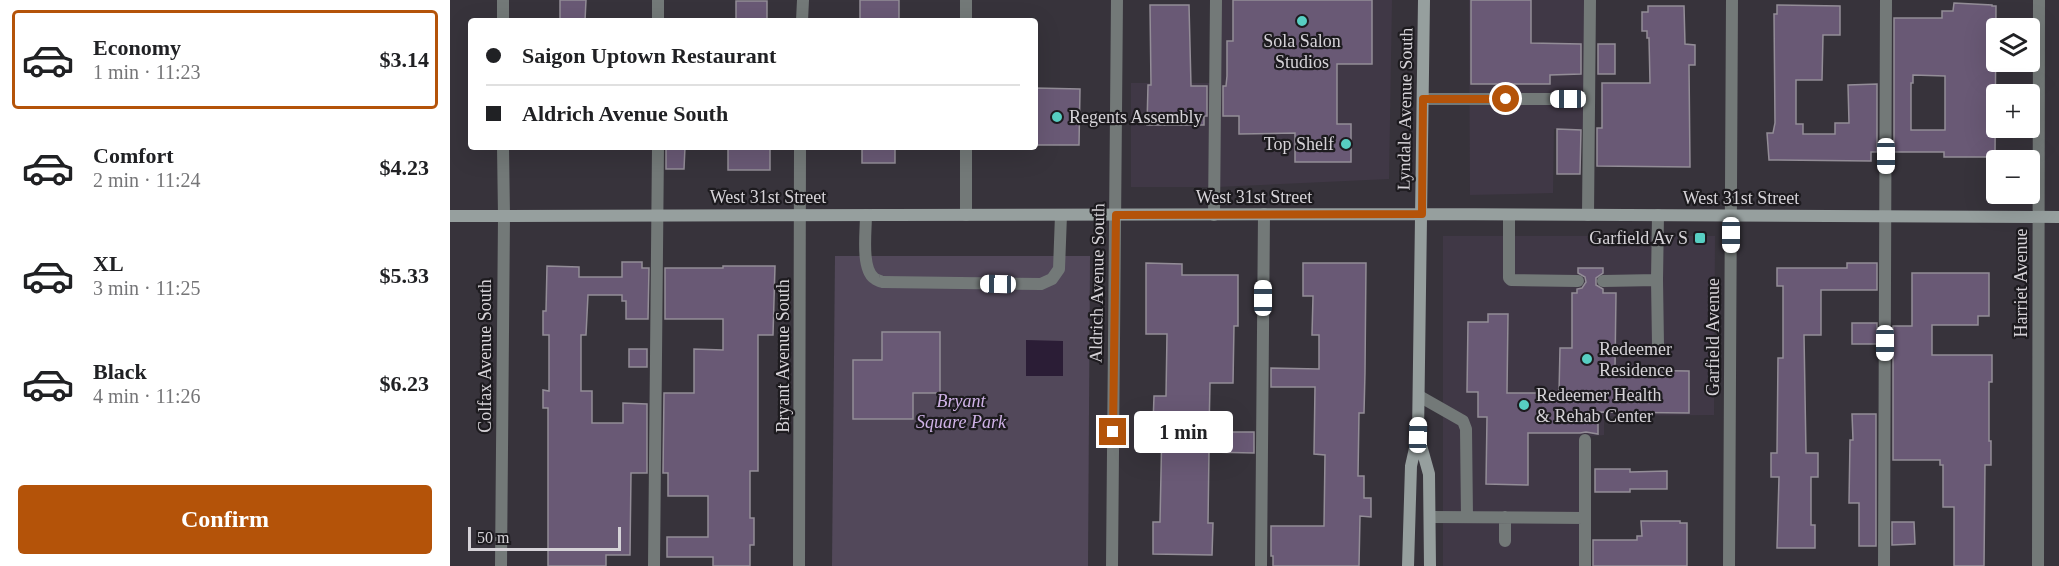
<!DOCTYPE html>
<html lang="en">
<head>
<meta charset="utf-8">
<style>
  :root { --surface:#fff; --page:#f6f6f6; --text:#202124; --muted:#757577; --line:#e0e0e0; --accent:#b45309 }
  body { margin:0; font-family:"Times New Roman",serif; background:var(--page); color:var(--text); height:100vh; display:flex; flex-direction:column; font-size:22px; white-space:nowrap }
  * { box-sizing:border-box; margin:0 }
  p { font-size:20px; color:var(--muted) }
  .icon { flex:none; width:33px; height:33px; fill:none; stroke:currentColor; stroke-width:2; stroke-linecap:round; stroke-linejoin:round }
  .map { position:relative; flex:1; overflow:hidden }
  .details { display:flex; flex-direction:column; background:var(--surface); width:450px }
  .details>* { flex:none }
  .banner { position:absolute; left:18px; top:18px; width:570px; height:132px; border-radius:6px; box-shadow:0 6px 24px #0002; display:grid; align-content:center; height:132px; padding:0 18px; background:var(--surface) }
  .fabs { position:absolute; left:1536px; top:18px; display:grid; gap:12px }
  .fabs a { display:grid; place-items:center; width:54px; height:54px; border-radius:6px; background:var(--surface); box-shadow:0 6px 24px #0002; font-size:30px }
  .scale { position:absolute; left:18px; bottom:15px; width:153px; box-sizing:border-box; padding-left:6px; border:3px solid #d6d3d8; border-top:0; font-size:16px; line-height:21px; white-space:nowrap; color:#d6d3d8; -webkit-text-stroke:4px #1d1b1f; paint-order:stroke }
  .end { position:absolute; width:27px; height:27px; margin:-14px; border:8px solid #b45309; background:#fff; box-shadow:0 0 0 3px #fff }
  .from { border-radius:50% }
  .bubble { position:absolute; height:42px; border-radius:6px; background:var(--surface); box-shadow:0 6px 24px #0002; font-size:20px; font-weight:700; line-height:42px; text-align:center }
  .car { position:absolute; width:18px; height:36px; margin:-18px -9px; border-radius:8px; box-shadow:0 0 4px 2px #0007; background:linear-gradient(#fff 24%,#345 0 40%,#fff 0 76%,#345 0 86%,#fff 0) }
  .banner b { display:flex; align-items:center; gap:21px; height:57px; font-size:22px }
  .banner b+b { border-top:2px solid var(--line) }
  .banner i { width:15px; height:15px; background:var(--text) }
  ul { padding:10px 0 0; list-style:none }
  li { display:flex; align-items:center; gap:18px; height:99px; margin:0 12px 9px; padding:0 6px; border:3px solid transparent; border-radius:6px }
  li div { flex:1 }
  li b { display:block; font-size:22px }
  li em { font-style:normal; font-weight:700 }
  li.current { border-color:var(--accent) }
  li>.icon { width:54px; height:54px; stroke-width:1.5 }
  .button { display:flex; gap:12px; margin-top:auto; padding:12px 18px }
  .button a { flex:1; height:69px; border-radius:6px; background:var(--accent); color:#fff; font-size:24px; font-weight:700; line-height:69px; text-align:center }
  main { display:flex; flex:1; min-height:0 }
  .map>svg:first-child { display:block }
  .built { fill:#403846 }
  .green { fill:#52485a }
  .water { fill:#2b1d36 }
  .building { fill:#695975; stroke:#938d97; stroke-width:1.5; fill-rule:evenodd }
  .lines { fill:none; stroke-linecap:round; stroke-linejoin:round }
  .lane { stroke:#737978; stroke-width:12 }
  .street { stroke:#737978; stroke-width:12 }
  .secondary { stroke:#969f9e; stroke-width:12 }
  .route { stroke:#b45309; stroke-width:8 }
  .poi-dot { fill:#57cec2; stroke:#1d1b1f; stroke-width:2 }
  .labels { text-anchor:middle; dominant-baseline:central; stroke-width:4.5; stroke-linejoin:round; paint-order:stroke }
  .poi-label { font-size:18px; fill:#d6d3d8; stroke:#1d1b1f; text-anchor:start }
  .street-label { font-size:18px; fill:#d6d3d8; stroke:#1d1b1f }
  .park-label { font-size:18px; font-style:italic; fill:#cfb2e6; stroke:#1d1b1f }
</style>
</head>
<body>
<main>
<section class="details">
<ul>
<li class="current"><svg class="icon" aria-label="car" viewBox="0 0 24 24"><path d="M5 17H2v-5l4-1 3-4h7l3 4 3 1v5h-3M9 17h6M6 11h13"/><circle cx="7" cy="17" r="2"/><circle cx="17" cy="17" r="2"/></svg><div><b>Economy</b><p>1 min · 11:23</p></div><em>$3.14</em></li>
<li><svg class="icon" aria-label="car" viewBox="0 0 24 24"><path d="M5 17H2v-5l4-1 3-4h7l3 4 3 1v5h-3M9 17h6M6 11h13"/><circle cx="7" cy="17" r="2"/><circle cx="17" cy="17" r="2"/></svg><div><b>Comfort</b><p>2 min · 11:24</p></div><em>$4.23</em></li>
<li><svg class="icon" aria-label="car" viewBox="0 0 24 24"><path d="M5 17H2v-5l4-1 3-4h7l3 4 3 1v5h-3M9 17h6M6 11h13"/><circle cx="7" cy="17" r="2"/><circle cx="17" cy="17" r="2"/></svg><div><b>XL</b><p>3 min · 11:25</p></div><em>$5.33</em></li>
<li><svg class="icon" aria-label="car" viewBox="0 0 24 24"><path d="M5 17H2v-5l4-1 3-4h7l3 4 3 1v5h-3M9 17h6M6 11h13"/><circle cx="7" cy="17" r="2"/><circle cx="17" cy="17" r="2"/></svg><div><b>Black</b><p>4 min · 11:26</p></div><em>$6.23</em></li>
</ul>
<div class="button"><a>Confirm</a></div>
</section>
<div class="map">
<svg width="1609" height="566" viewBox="0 0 1609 566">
  <rect width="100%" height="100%" fill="#37333b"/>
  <path class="built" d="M 769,0 L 942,0 L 939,179 L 767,187 L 681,187 L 681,83 L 768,83 Z
    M 1019,0 L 1140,0 L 1138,129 L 1104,129 L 1103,193 L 1020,195 Z
    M 993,236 L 1265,236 L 1264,415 L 1154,416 L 1154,435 L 1134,437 L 1133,566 L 993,566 Z"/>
  <path class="green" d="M 385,256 L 640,256 L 638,566 L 382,566 Z"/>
  <path class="water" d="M 576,340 L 613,341 L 613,376 L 576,376 Z"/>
  <path class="building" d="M 110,0 L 136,0 L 135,21 L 110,21 Z
    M 410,0 L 449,0 L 449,21 L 410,21 Z
    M 783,0 L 922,0 L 922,64 L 887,64 L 887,124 L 901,124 L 901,162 L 845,162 L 845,133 L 789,134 L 789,116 L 773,116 L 773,86 L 776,86 L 777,76 L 777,41 L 783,41 Z
    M 1021,0 L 1081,0 L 1081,43 L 1131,44 L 1131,74 L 1100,75 L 1100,84 L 1021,84 Z
    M 286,1 L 317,1 L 317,21 L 286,21 Z
    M 1504,3 L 1542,5 L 1542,6 L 1546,6 L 1545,157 L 1494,157 L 1494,152 L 1444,152 L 1444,18 L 1492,18 L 1492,11 L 1503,11 ZM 1463,75 L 1495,76 L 1495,130 L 1461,130 L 1461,83 L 1463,83 Z
    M 700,5 L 739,5 L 741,86 L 757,86 L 757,116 L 754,116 L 754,125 L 697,125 L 698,85 L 701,85 Z
    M 1327,5 L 1390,6 L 1390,35 L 1373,35 L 1372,80 L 1346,80 L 1346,124 L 1353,124 L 1353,134 L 1385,134 L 1385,123 L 1399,123 L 1398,85 L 1427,84 L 1427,152 L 1421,152 L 1421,161 L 1319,160 L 1317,133 L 1323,133 L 1325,123 L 1324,14 L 1327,14 Z
    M 1198,6 L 1234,6 L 1235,44 L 1245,45 L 1245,65 L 1239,65 L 1240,167 L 1147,166 L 1147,128 L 1152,128 L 1152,83 L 1200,83 L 1199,38 L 1197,38 L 1197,31 L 1192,31 L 1192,12 L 1198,12 Z
    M 1148,44 L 1165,44 L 1165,74 L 1148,74 Z
    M 585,88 L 630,89 L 629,145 L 585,145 Z
    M 1107,129 L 1131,130 L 1130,174 L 1107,174 Z
    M 216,147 L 235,147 L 234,169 L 216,169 Z
    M 278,147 L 320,147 L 320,170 L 278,170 Z
    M 412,147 L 445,147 L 445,163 L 412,163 Z
    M 172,262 L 192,262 L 192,268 L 199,268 L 198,319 L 176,319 L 176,301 L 172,301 L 172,295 L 138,295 L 136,335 L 131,335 L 131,391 L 142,391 L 142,423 L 173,423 L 173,403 L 197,404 L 197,473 L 181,473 L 180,555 L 156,555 L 156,566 L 98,566 L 98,408 L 93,408 L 93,390 L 99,391 L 99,335 L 93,335 L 93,311 L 96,311 L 97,266 L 129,267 L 129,277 L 172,277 Z
    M 696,263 L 732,264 L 732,275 L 788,275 L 788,326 L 784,326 L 783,383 L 760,383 L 759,432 L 804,432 L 804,453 L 759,452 L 758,523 L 763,523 L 762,555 L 703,554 L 703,522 L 710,522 L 712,425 L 703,424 L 704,396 L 716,396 L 717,334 L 696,334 Z
    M 853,263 L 916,263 L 915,372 L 914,413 L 909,413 L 908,476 L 914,476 L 914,498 L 921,498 L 921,517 L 910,516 L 909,566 L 823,566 L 823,556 L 821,556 L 821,526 L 874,526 L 875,455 L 864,454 L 865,387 L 821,387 L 821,368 L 869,369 L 869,335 L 862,335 L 863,296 L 853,296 Z
    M 1397,263 L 1427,263 L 1427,290 L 1371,290 L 1371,335 L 1354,335 L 1356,453 L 1368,453 L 1368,477 L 1361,477 L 1361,525 L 1365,525 L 1365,548 L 1327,548 L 1329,477 L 1321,477 L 1321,453 L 1327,453 L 1328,358 L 1333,358 L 1333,286 L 1327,286 L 1327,268 L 1397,268 Z
    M 273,266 L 325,266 L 323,335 L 308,335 L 308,471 L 300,471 L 300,518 L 304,518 L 304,545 L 300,545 L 300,566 L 263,566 L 263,557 L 217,557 L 217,537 L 258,537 L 258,496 L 218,496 L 218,473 L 213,473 L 214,393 L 244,393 L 244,349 L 273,350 L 273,319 L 215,319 L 215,268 L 273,268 Z
    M 1128,268 L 1153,268 L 1153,273 L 1146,278 L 1146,285 L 1153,289 L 1153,293 L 1166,293 L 1165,370 L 1239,371 L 1239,413 L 1148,412 L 1148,434 L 1136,432 L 1130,433 L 1078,433 L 1078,485 L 1036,484 L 1037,417 L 1028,417 L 1028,392 L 1017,392 L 1018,322 L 1038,322 L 1038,314 L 1058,314 L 1057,393 L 1109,393 L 1110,348 L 1122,348 L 1122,293 L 1127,293 L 1127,289 L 1132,288 L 1136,282 L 1135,277 L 1128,273 Z
    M 1462,273 L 1539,273 L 1539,316 L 1528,316 L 1528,325 L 1482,325 L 1482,355 L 1542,355 L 1542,382 L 1539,382 L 1539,441 L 1541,441 L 1541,465 L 1535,465 L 1534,566 L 1504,566 L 1504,507 L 1493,507 L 1493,465 L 1490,465 L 1490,460 L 1443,460 L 1443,326 L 1462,326 Z
    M 1402,323 L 1427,323 L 1427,344 L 1402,344 Z
    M 432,332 L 490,332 L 490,393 L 463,393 L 463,419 L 403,419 L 403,360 L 432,360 Z
    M 179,349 L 197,349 L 197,367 L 179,367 Z
    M 1402,414 L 1426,414 L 1426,546 L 1409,546 L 1409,503 L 1399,503 L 1400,440 L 1403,440 Z
    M 1145,469 L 1180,469 L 1180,472 L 1217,471 L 1217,489 L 1180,489 L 1180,492 L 1145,492 Z
    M 1191,521 L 1230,521 L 1230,523 L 1237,523 L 1237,566 L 1143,566 L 1143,540 L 1187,540 L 1187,536 L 1192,536 Z
    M 1442,522 L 1464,522 L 1465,544 L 1442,545 Z"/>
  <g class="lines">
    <path class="lane" d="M 208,21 L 208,0
      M 516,21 L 516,0
      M 973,99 L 1139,99
      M 416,215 C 416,231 411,268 424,278 C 424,279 432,282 433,282 L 591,284 L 602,279 L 609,269 L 611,215
      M 516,215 L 516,147
      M 764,215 L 766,0
      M 1059,215 L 1059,278 L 1061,280 L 1128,281
      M 1138,215 L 1140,0
      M 1207,280 L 1208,345
      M 1153,281 L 1207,280 L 1208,215
      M 969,396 L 1013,421 L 1016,429 L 1017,517
      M 980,517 L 1135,518
      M 1055,541 L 1055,517
      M 204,566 L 208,147
      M 811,566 L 814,214
      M 1135,566 L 1135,440
      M 1434,566 L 1436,0"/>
    <path class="street" d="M 53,0 L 53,21
      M 352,21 L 353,0
      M 51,566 L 54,216 L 53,147
      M 349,566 L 350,147
      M 662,566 L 667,0
      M 1279,566 L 1282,0
      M 1588,566 L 1589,0"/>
    <path class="secondary" d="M 0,216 L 972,214 L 1609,217
      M 968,435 L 979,474 L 980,566
      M 958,566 L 961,466 L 968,435 L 974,0"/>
  </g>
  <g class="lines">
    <path class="route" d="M 663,432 L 666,215 L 972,214 L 973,99 L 1056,99"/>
  </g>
  <g class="poi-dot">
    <circle cx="852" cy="21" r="6"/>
    <circle cx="607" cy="117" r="6"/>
    <circle cx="896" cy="144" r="6"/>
    <rect x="1244" y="232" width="12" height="12" rx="3"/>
    <circle cx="1137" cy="359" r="6"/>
    <circle cx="1074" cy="405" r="6"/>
  </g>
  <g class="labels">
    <g class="poi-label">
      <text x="852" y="41" text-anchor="middle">Sola Salon<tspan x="852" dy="21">Studios</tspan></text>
      <text x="619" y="117">Regents Assembly</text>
      <text x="884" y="144" text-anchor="end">Top Shelf</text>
      <text x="1238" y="238" text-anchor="end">Garfield Av S</text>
      <text x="1149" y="349">Redeemer<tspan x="1149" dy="21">Residence</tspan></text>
      <text x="1086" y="395">Redeemer Health<tspan x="1086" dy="21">&amp; Rehab Center</tspan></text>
    </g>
    <g class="street-label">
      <text transform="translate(955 109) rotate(-89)">Lyndale Avenue South</text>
      <text x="318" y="197">West 31st Street</text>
      <text x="804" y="197">West 31st Street</text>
      <text x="1291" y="198">West 31st Street</text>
      <text transform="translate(647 283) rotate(-89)">Aldrich Avenue South</text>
      <text transform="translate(1571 283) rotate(-90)">Harriet Avenue</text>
      <text transform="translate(1263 337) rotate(-90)">Garfield Avenue</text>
      <text transform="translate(35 356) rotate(-90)">Colfax Avenue South</text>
      <text transform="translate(333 356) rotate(-90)">Bryant Avenue South</text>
    </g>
    <g class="park-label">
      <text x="511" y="401">Bryant<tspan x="511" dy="21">Square Park</tspan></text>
    </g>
  </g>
</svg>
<div class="fabs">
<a><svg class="icon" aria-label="layers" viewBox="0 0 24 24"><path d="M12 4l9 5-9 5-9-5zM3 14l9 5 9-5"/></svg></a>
<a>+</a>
<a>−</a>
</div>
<div class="scale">50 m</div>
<i class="end from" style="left:1056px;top:99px"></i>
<i class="end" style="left:663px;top:432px"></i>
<div class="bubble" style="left:684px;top:411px;width:99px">1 min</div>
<i class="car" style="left:1118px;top:99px;rotate:270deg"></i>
<i class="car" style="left:1436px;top:156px;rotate:180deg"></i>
<i class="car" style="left:1281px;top:235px;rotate:180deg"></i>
<i class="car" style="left:548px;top:284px;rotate:271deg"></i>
<i class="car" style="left:813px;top:298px;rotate:0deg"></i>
<i class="car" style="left:1435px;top:343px;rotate:180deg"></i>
<i class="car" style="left:968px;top:435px;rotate:1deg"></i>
<div class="banner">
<b><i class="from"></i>Saigon Uptown Restaurant</b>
<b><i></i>Aldrich Avenue South</b>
</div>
</div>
</main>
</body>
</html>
